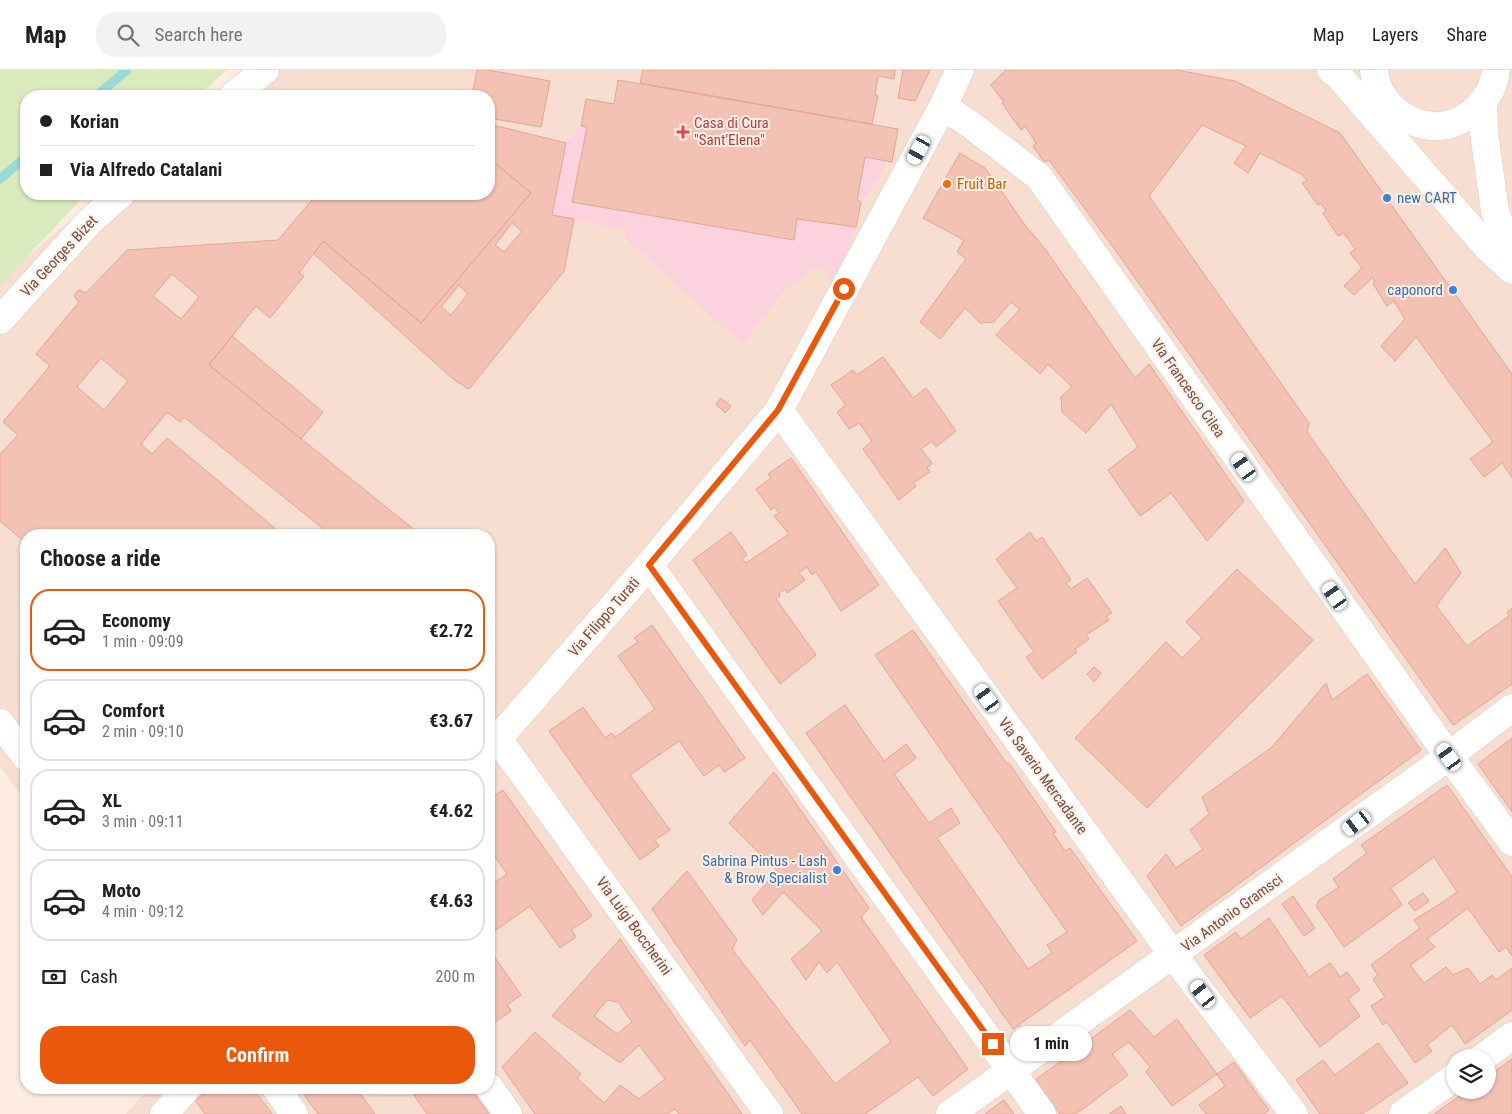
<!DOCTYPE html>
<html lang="en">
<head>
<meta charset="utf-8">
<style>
  :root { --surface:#fff; --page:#f2f2f2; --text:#202124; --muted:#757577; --line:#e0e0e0; --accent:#ea580c }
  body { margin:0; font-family:"Roboto Condensed",sans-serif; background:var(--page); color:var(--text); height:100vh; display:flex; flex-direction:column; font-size:19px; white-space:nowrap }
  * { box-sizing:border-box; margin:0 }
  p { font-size:16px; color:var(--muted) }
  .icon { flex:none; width:28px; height:28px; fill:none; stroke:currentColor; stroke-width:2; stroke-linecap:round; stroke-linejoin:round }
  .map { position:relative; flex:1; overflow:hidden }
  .drawer { position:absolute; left:20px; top:459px; width:475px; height:565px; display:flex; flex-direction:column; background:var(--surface); border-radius:20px; box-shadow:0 1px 4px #0004 }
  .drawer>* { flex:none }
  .hud { position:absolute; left:20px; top:20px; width:475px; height:110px; border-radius:20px; box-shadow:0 1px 4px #0004; display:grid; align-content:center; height:110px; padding:0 20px; background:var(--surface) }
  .controls { position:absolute; left:1446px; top:979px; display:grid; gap:10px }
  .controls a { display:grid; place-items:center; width:50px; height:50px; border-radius:50%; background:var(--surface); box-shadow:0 1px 4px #0004; font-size:25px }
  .end { position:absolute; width:22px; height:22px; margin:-11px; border:6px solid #ea580c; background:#fff; box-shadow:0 0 0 2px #fff }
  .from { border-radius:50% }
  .bubble { position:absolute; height:35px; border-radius:18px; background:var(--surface); box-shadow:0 1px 4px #0004; font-size:16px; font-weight:700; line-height:35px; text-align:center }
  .car { position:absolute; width:15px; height:30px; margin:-15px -8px; border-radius:6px; box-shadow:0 0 4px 1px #0007; background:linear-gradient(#fff 24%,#345 0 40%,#fff 0 76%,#345 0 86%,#fff 0) }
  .hud b { display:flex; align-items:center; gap:18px; height:48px; font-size:19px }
  .hud b+b { border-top:1px solid var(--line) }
  .hud i { width:12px; height:12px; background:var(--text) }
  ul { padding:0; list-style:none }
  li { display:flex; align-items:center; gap:15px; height:82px; margin:0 10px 8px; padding:0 10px; border:2px solid var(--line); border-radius:20px }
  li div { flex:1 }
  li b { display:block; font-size:19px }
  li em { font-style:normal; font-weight:700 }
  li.on { border-color:var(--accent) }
  li>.icon { width:45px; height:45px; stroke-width:1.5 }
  h2 { padding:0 20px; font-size:22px; line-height:60px }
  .pay { display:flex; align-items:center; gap:12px; height:55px; padding:0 20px; font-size:19px }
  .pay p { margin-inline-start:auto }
  .action { display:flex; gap:10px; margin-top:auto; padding:10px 20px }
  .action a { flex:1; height:58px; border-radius:20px; background:var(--accent); color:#fff; font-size:20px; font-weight:700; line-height:58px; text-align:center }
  header { display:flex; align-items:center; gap:30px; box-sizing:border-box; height:70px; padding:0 25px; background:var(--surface); border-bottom:1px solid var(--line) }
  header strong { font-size:24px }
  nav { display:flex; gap:28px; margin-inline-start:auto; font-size:18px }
  .search { width:350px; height:45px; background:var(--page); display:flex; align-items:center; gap:12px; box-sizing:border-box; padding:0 18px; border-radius:20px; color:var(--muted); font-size:19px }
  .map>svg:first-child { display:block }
  .residential { fill:#f7ded0; fill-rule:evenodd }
  .medical { fill:#fcd2df }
  .green { fill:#d9ebbd }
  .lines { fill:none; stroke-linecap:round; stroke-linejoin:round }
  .stream { stroke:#99dad7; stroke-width:9 }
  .building { fill:#f4c2b5; stroke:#e8a495; fill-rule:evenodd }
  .street-casing { stroke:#e4c8be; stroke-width:29 }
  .secondary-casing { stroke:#e9c7ba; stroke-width:29 }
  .street { stroke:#fff; stroke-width:28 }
  .secondary { stroke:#fff; stroke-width:28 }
  .route { stroke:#ea580c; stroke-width:6 }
  .health-dot { fill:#e0444e; stroke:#fff1e6; stroke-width:2 }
  .food-dot { fill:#e8710a; stroke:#fff1e6; stroke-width:2 }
  .shop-dot { fill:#3f7fe0; stroke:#fff1e6; stroke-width:2 }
  .labels { text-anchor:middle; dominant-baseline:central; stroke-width:4; stroke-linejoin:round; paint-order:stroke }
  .health-label { font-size:15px; fill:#be3a42; stroke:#fff1e6; text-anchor:start }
  .food-label { font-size:15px; fill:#c56008; stroke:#fff1e6; text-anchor:start }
  .shop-label { font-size:15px; fill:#366cbe; stroke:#fff1e6; text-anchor:end }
  .street-label { font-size:15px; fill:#754d46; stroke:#fff1e6 }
</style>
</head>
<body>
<header>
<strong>Map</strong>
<div class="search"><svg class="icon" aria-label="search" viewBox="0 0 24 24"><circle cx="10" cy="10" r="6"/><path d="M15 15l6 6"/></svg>Search here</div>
<nav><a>Map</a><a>Layers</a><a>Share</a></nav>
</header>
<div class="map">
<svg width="1512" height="1044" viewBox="0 0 1512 1044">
  <rect width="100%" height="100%" fill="#fdecdf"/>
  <path class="residential" d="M 249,0 L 1512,0 L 1512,1044 L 126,1044 L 149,1018 L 489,1018 L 489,465 L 26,465 L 26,731 L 0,697 L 0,209 L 102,124 L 489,124 L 489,26 L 218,26 ZM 1455,988 L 1488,988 L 1488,1020 L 1455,1020 Z"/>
  <path class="medical" d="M 618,10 L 898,59 L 892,92 L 884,91 L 885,93 L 885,96 L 874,115 L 861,132 L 856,157 L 847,178 L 849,178 L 829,215 L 830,209 L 825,199 L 808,199 L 797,215 L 792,211 L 742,274 L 625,168 L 625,160 L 552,145 L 566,73 L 581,56 L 586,29 L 614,34 Z"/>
  <path class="green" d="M 0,0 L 226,0 L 199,26 L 26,26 L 26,124 L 86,124 L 0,215 Z"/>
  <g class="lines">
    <path class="stream" d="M 96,26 L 127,0
      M 0,109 L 26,87"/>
  </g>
  <path class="building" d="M 477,0 L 488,0 L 550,11 L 541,57 L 489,48 L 489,26 L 472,26 Z
    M 643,0 L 772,0 L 773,2 L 775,0 L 895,0 L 894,9 L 878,6 L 875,25 L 878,26 L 872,54 L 640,13 Z
    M 903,0 L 930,0 L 915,31 L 898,28 Z
    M 1006,0 L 1177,0 L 1235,11 L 1340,63 L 1512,304 L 1512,408 L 1502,393 L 1484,407 L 1470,389 L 1493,372 L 1416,267 L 1395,291 L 1381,276 L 1405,249 L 1394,231 L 1387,236 L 1373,214 L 1375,211 L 1373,207 L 1354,225 L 1344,216 L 1362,198 L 1350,183 L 1355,179 L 1344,163 L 1338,166 L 1323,143 L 1326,141 L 1321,133 L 1318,135 L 1302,113 L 1307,110 L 1301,104 L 1260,83 L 1248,103 L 1234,93 L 1246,76 L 1202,55 L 1149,126 L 1309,353 L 1307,362 L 1415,514 L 1445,478 L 1461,503 L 1436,536 L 1467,576 L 1509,546 L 1507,542 L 1512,538 L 1512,614 L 1453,655 L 1113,177 L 1049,90 L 1044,92 L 1033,76 L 1036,73 L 1025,56 L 1021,60 L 1002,33 L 1004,32 L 991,15 Z
    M 618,10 L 898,59 L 892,92 L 865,87 L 857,130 L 861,132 L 856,157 L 797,149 L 794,170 L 572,132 L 587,57 L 581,56 L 586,29 L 614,34 Z
    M 489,54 L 566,73 L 552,145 L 574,149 L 564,201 L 469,319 L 453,309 L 314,184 L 323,171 L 421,253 L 531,123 L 489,88 ZM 512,153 L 522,161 L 504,182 L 495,175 ZM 459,215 L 468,224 L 451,245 L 441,237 Z
    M 960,83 L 985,98 L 1025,155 L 1045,179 L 1135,308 L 1149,294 L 1244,431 L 1207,471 L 1171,423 L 1140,446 L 1108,400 L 1138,377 L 1111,334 L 1086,363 L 1062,342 L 1061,327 L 1072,317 L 1048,294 L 1040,304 L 996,265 L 1020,239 L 1011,232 L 994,252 L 980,253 L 965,238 L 940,269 L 920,252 L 966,189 L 957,182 L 964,170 L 923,148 Z
    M 489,88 L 531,123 L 421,253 L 323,171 L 299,203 L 304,206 L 270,248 L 256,236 L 209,295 L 421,465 L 331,465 L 184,347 L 180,352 L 167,342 L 141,374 L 152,384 L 167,368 L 283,465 L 26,465 L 26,473 L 0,451 L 0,384 L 18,365 L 3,352 L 50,296 L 36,284 L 79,232 L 74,226 L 75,224 L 79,220 L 86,223 L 127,180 L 278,170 L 317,124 L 489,124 ZM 172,204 L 199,227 L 181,249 L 153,226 ZM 101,288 L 128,311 L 104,340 L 77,317 Z
    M 232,266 L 323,342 L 301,369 L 209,295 Z
    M 883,287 L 913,328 L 926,318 L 956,361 L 936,377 L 932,371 L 921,379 L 932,393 L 927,398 L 930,402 L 913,413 L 916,416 L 899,430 L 863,379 L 872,371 L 859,353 L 849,359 L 837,342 L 846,335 L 831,315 L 853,300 L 857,305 Z
    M 721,328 L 731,336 L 725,343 L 716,334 Z
    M 791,388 L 879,515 L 841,541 L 816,502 L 812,505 L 807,497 L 799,503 L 805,510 L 787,523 L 785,519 L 779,523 L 780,526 L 776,529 L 816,585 L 780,614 L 693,490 L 731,462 L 747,485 L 742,489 L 746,493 L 789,464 L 774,446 L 779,443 L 775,437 L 771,440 L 756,419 L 771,408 L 768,404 Z
    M 1030,462 L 1036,471 L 1042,467 L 1071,510 L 1066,513 L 1071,519 L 1087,508 L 1112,543 L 1106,546 L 1109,550 L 1086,565 L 1089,569 L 1075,579 L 1077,582 L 1042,609 L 1026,587 L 1034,582 L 998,531 L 1017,518 L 996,489 Z
    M 1237,499 L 1313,570 L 1147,738 L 1075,668 L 1166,572 L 1182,588 L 1202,568 L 1186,552 Z
    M 652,555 L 745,688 L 724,702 L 719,695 L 704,706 L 679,671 L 630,705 L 670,760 L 655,770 L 659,776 L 640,790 L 549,661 L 583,637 L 605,668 L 612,663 L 615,667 L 655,639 L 618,586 L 638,572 L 634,568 Z
    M 913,560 L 1007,694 L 1009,693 L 1056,762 L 1053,763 L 1065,781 L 1070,778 L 1137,871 L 1013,959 L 806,663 L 845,635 L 884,691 L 906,674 L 916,688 L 894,704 L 929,753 L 951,738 L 960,753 L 937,768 L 1028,899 L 1052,883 L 1047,875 L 1067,862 L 875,585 Z
    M 1094,597 L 1101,603 L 1094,612 L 1087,604 Z
    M 1367,604 L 1421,680 L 1181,856 L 1147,806 L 1166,784 L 1176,798 L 1203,779 L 1190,760 L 1209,744 L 1202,727 L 1272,677 L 1326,613 L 1332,630 Z
    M 1512,668 L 1512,742 L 1478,694 Z
    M 774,702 L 869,838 L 861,847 L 968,999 L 933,1026 L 918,1007 L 865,1044 L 802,1044 L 750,970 L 745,976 L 652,839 L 687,801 L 737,870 L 732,879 L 835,1014 L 891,972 L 837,892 L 827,903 L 819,892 L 806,910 L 791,889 L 822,861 L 783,822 L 763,845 L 752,830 L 777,801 L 729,753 Z
    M 1447,715 L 1512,807 L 1512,886 L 1506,877 L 1499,882 L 1468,838 L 1427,869 L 1435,877 L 1410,895 L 1424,913 L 1446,897 L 1453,905 L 1468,898 L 1480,914 L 1492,905 L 1496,910 L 1512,898 L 1512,940 L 1465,974 L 1452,955 L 1427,975 L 1432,981 L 1415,993 L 1387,952 L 1383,955 L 1371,936 L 1385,927 L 1373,909 L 1378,905 L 1371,895 L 1420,858 L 1414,850 L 1443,832 L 1457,822 L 1434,787 L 1391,818 L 1402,835 L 1344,877 L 1316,836 L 1319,830 L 1339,817 L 1333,809 L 1367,783 L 1361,775 Z
    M 503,720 L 592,846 L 571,860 L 576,867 L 560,878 L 530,836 L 489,865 L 489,816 L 507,804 L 489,778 L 489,729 Z
    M 1423,823 L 1429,831 L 1415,841 L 1408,833 Z
    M 1293,826 L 1315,858 L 1304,866 L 1282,834 Z
    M 1269,848 L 1309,907 L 1330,893 L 1340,907 L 1347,902 L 1360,920 L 1348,929 L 1360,946 L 1320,977 L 1282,926 L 1250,948 L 1204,885 L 1236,862 L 1241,869 Z
    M 620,869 L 742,1044 L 679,1044 L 675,1039 L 668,1044 L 535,1044 L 502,997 L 535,962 L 581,1004 L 577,1008 L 604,1033 L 620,1015 L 639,1029 L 665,1009 L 639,975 L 620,993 L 552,946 ZM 607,930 L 618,932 L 632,952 L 617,964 L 594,946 Z
    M 489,879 L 521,925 L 507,935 L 511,941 L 491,955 L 489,951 Z
    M 1130,940 L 1154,967 L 1177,949 L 1217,1004 L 1172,1036 L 1146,1002 L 1150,997 L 1129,972 L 1112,984 L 1128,1005 L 1076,1044 L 1060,1044 L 1035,1010 Z
    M 1378,973 L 1408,1013 L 1362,1044 L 1320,1044 L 1296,1010 L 1323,990 L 1335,1005 Z
    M 1512,989 L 1512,1044 L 1434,1044 L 1468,1020 L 1488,1020 L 1488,1006 Z
    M 1234,992 L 1269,1040 L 1264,1044 L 1206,1044 L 1199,1035 L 1225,1016 L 1217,1004 Z
    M 213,1018 L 253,1018 L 272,1044 L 205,1044 L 195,1030 Z
    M 299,1018 L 356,1018 L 375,1044 L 318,1044 Z
    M 409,1018 L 470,1018 L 489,1044 L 427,1044 Z
    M 1004,1030 L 1014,1044 L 985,1044 Z
    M 1121,1036 L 1126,1044 L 1109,1044 Z"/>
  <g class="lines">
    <defs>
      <path id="street" d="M 233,26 L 265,0
        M 943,36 L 971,55 L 1039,107 L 1438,671 L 1512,772
        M 0,250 L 90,151 L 121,124
        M 779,340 L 1173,885 L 1294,1044
        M 649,495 L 1042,1044
        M 0,653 L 26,687
        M 498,669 L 769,1044
        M 1482,988 L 1512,966
        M 489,1017 L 508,1044
        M 276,1018 L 294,1044
        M 950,1044 L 1434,697 L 1512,638
        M 1403,1044 L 1455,1007"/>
      <path id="secondary" d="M 1331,0 L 1339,6 L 1488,178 L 1512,200
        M 1374,0 C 1376,32 1409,59 1441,56 C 1470,52 1493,28 1496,0
        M 1483,33 L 1484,63 L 1495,141 L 1512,186
        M 489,679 L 649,495 L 779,340 L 943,36 L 960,0
        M 164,1044 L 187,1018"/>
    </defs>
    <use href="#street" class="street-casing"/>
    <use href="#secondary" class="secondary-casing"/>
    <use href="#street" class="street"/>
    <use href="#secondary" class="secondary"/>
  </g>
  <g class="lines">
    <path class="route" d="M 844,219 L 778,340 L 649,495 L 993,974"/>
  </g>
  <path class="health-dot" d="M680.5 54.5h5v5h5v5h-5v5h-5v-5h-5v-5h5z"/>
  <circle class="food-dot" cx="947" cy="114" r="5"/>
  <g class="shop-dot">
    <circle cx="1387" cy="128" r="5"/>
    <circle cx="1453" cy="220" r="5"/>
    <circle cx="837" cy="800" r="5"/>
  </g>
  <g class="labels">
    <g class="health-label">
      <text x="694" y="53">Casa di Cura<tspan x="694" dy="17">"Sant'Elena"</tspan></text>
    </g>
    <g class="food-label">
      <text x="957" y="114">Fruit Bar</text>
    </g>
    <g class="shop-label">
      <text x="1397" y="128" text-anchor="start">new CART</text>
      <text x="1443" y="220">caponord</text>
      <text x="827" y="791">Sabrina Pintus - Lash<tspan x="827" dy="17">&amp; Brow Specialist</tspan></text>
    </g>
    <g class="street-label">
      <text transform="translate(59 186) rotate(-47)">Via Georges Bizet</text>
      <text transform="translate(1188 318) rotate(55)">Via Francesco Cilea</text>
      <text transform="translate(604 547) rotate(-49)">Via Filippo Turati</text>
      <text transform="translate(1043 706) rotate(54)">Via Saverio Mercadante</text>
      <text transform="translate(1232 843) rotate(-36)">Via Antonio Gramsci</text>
      <text transform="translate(634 856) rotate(54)">Via Luigi Boccherini</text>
    </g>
  </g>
</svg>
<div class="controls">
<a><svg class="icon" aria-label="layers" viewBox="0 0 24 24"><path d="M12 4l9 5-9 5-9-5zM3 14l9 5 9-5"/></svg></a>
</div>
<i class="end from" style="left:844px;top:219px"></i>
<i class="end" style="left:993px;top:974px"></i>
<div class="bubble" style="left:1010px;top:956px;width:82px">1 min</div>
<i class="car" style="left:919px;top:80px;rotate:209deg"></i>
<i class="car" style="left:1244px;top:397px;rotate:325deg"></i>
<i class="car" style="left:1335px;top:526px;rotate:325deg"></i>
<i class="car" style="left:987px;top:628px;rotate:324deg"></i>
<i class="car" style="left:1449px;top:687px;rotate:324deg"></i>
<i class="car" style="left:1357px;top:753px;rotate:234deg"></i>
<i class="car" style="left:1203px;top:924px;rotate:323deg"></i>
<div class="hud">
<b><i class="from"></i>Korian</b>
<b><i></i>Via Alfredo Catalani</b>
</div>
<section class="drawer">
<h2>Choose a ride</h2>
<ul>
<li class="on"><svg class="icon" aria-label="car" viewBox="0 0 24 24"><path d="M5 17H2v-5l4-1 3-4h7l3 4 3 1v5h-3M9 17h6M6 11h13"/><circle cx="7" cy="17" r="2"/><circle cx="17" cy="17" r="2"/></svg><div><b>Economy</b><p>1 min · 09:09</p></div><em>€2.72</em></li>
<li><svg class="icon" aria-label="car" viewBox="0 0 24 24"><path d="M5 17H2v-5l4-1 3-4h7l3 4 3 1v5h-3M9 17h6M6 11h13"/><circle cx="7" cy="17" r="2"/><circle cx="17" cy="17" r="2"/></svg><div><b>Comfort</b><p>2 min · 09:10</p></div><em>€3.67</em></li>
<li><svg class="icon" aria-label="car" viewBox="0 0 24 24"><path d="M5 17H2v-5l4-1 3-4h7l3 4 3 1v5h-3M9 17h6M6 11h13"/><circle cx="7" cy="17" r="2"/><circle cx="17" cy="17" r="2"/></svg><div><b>XL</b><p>3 min · 09:11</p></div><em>€4.62</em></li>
<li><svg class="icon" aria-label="car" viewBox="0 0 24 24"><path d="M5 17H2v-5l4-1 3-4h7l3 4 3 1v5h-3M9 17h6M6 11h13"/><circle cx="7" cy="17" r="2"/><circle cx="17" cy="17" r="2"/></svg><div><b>Moto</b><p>4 min · 09:12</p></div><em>€4.63</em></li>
</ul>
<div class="pay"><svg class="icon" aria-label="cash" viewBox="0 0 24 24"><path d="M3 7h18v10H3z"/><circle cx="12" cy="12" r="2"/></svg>Cash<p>200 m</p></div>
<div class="action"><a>Confirm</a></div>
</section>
</div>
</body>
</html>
